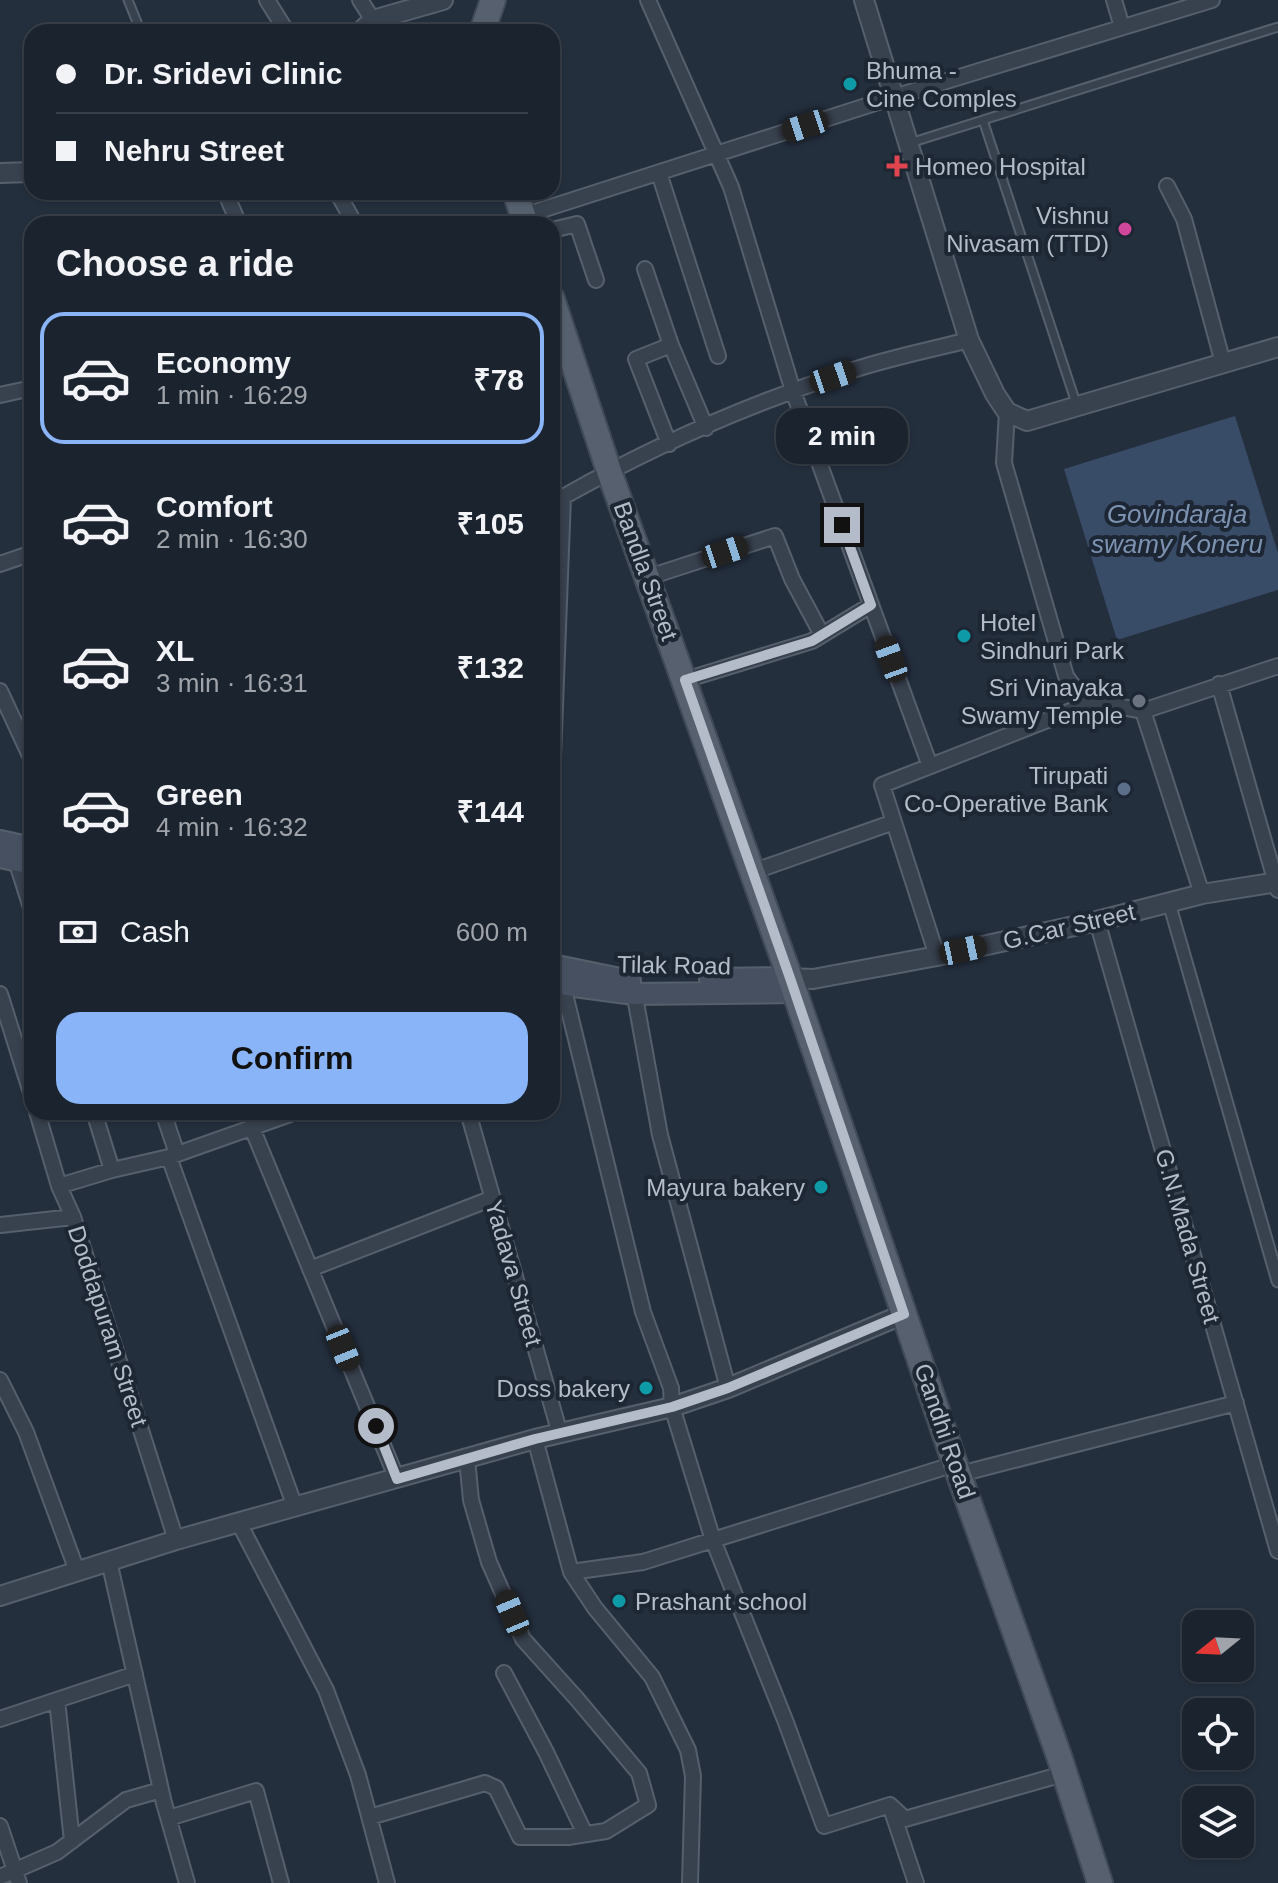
<!DOCTYPE html>
<html lang="en">
<head>
<meta charset="utf-8">
<style>
  :root { --surface:#1b232e; --page:#282f3a; --text:#f1f3f6; --muted:#a0a4aa; --line:#39404a; --accent:#8ab4f8 }
  body { margin:0; font-family:Arial,sans-serif; background:var(--page); color:var(--text); height:100vh; display:flex; flex-direction:column; font-size:30px; white-space:nowrap }
  * { box-sizing:border-box; margin:0 }
  p { font-size:26px; color:var(--muted) }
  .icon { flex:none; width:44px; height:44px; fill:none; stroke:currentColor; stroke-width:2; stroke-linecap:round; stroke-linejoin:round }
  .map { position:relative; flex:1; overflow:hidden }
  .side { position:absolute; left:24px; top:216px; width:536px; height:904px; display:flex; flex-direction:column; background:var(--surface); border-radius:24px; box-shadow:0 2px 6px #0004,0 0 0 2px var(--line) }
  .side>* { flex:none }
  .hud { position:absolute; left:24px; top:24px; width:536px; height:176px; border-radius:24px; box-shadow:0 2px 6px #0004,0 0 0 2px var(--line); display:grid; align-content:center; height:176px; padding:0 32px; background:var(--surface) }
  .needle { width:52px; rotate:252deg }
  .controls { position:absolute; left:1182px; top:1610px; display:grid; gap:16px }
  .controls a { display:grid; place-items:center; width:72px; height:72px; border-radius:16px; background:var(--surface); box-shadow:0 2px 6px #0004,0 0 0 2px var(--line); font-size:40px }
  .end { position:absolute; width:36px; height:36px; margin:-18px; border:10px solid #b4bcc9; background:#111; box-shadow:0 0 0 4px #111 }
  .from { border-radius:50% }
  .bubble { position:absolute; height:56px; border-radius:24px; background:var(--surface); box-shadow:0 2px 6px #0004,0 0 0 2px var(--line); font-size:26px; font-weight:700; line-height:56px; text-align:center }
  .car { position:absolute; width:24px; height:48px; margin:-24px -12px; border-radius:10px; box-shadow:0 0 6px 2px #0007; background:linear-gradient(#222 24%,#8ab4d8 0 40%,#222 0 76%,#8ab4d8 0 86%,#222 0) }
  .hud b { display:flex; align-items:center; gap:28px; height:76px; font-size:30px }
  .hud b+b { border-top:2px solid var(--line) }
  .hud i { width:20px; height:20px; background:var(--text) }
  ul { padding:0; list-style:none }
  li { display:flex; align-items:center; gap:24px; height:132px; margin:0 16px 12px; padding:0 16px; border:4px solid transparent; border-radius:24px }
  li div { flex:1 }
  li b { display:block; font-size:30px }
  li em { font-style:normal; font-weight:700 }
  li.on { border-color:var(--accent) }
  li>.icon { width:72px; height:72px; stroke-width:1.5 }
  h2 { padding:0 32px; font-size:36px; line-height:96px }
  .pay { display:flex; align-items:center; gap:20px; height:88px; padding:0 32px; font-size:30px }
  .pay p { margin-inline-start:auto }
  .button { display:flex; gap:16px; margin-top:auto; padding:16px 32px }
  .button a { flex:1; height:92px; border-radius:24px; background:var(--accent); color:#111; font-size:32px; font-weight:700; line-height:92px; text-align:center }
  .map>svg:first-child { display:block }
  .water { fill:#394c67 }
  .lines { fill:none; stroke-linecap:round; stroke-linejoin:round }
  .service-casing { stroke:#565f6c; stroke-width:11 }
  .pedestrian-casing { stroke:#565f6c; stroke-width:15 }
  .minor-casing { stroke:#565f6c; stroke-width:18 }
  .tertiary-casing { stroke:#565f6c; stroke-width:22 }
  .secondary-casing { stroke:#565f6c; stroke-width:24 }
  .primary-casing { stroke:#414a57; stroke-width:28 }
  .service { stroke:#38414e; stroke-width:7 }
  .pedestrian { stroke:#38414e; stroke-width:11 }
  .minor { stroke:#38414e; stroke-width:14 }
  .tertiary { stroke:#38414e; stroke-width:18 }
  .secondary { stroke:#465061; stroke-width:20 }
  .primary { stroke:#56606e; stroke-width:24 }
  .route { stroke:#b4bcc9; stroke-width:10 }
  .culture-dot { fill:#0f9aa8; stroke:#1d2633; stroke-width:3 }
  .health-dot { fill:#e0444e; stroke:#1d2633; stroke-width:3 }
  .hotel-dot { fill:#d1479c; stroke:#1d2633; stroke-width:3 }
  .worship-dot { fill:#6b7280; stroke:#1d2633; stroke-width:3 }
  .service-dot { fill:#5c6f8a; stroke:#1d2633; stroke-width:3 }
  .labels { text-anchor:middle; dominant-baseline:central; stroke-width:8; stroke-linejoin:round; paint-order:stroke }
  .poi-label { font-size:24px; fill:#b4bcc9; stroke:#1d2633; text-anchor:end }
  .street-label { font-size:24px; fill:#b4bcc9; stroke:#1d2633 }
  .water-label { font-size:26px; font-style:italic; fill:#7c92b1; stroke:#1d2633 }
</style>
</head>
<body>
<div class="map">
<svg width="1278" height="1883" viewBox="0 0 1278 1883">
  <rect width="100%" height="100%" fill="#242f3e"/>
  <path class="water" d="M 1235,416 L 1278,553 L 1278,590 L 1117,640 L 1064,469 Z"/>
  <g class="lines">
    <defs>
      <path id="service" d="M 128,0 L 141,32
        M 983,120 L 1077,406
        M 910,143 L 1278,27"/>
      <path id="pedestrian" d="M 1169,903 L 1278,1281"/>
      <path id="minor" d="M 267,0 L 287,32
        M 360,0 L 373,20
        M 648,0 L 731,187 L 793,391 L 930,766
        M 1114,0 L 1122,27
        M 659,173 L 718,356
        M 1167,186 L 1184,219 L 1223,363
        M 225,192 L 239,224
        M 337,192 L 355,224
        M 507,224 L 523,216 L 894,97 L 1212,0
        M 552,230 L 577,224 L 596,280
        M 645,269 L 671,345 L 636,359 L 669,444
        M 671,345 L 706,428
        M 0,395 L 32,388
        M 1007,412 L 1004,463 L 1066,676 C 1082,703 1114,705 1143,711 L 1202,894
        M 0,564 L 32,553
        M 649,577 L 775,536 L 792,579 L 822,635
        M 685,680 L 812,641 L 871,605
        M 1219,684 L 1278,890
        M 0,691 L 32,760
        M 1143,711 L 1278,666
        M 552,784 L 563,497 C 653,446 752,403 850,371 C 889,358 929,350 969,340
        M 14,854 L 32,911
        M 752,872 L 894,822
        M 1097,921 L 1278,1551
        M 937,956 L 882,785 L 1096,701
        M 561,978 L 643,1312 L 671,1388 L 672,1407 L 713,1540 L 785,1720 L 824,1826 L 890,1805 L 905,1819 L 1063,1774
        M 633,986 L 660,1135 L 728,1388
        M 0,994 L 32,1096
        M 37,1112 L 59,1186 L 73,1217 L 176,1540
        M 94,1112 L 112,1170
        M 163,1112 L 177,1154
        M 468,1112 L 560,1434
        M 252,1128 L 397,1479
        M 169,1157 L 295,1507
        M 59,1186 L 112,1170 L 169,1157 L 296,1112
        M 0,1225 L 73,1217
        M 310,1269 L 493,1198
        M 0,1380 L 26,1432 L 77,1571
        M 535,1439 L 571,1572 L 595,1608 L 652,1677 L 688,1750 L 693,1776 L 690,1883
        M 960,1474 L 1236,1403
        M 239,1523 L 326,1690 L 358,1775 L 387,1883
        M 109,1561 L 164,1803 L 187,1883
        M 571,1572 L 643,1562 L 955,1464
        M 504,1673 L 546,1752 L 585,1834
        M 57,1700 L 72,1841
        M 0,1719 L 135,1674
        M 890,1805 L 916,1883
        M 370,1817 L 485,1783 L 496,1788 L 520,1837 L 568,1837 L 606,1831 L 648,1805 L 639,1773 L 577,1699 L 523,1639 L 489,1562 L 471,1500 L 467,1459
        M 169,1818 L 256,1791 L 281,1883
        M 0,1826 L 19,1883
        M 0,1877 L 57,1852 L 126,1800 L 161,1790"/>
      <path id="tertiary" d="M 864,0 L 969,340 L 995,394 L 1007,412 L 1027,421 L 1278,347
        M 360,32 L 373,20 L 443,0
        M 0,173 L 32,172
        M 790,978 L 813,979 L 937,956 L 1097,921 L 1202,894 L 1278,882
        M 0,1596 L 176,1540 L 535,1439 L 672,1407 L 728,1388 L 904,1314"/>
      <path id="secondary" d="M 0,841 L 32,848
        M 0,857 L 32,864
        M 552,965 L 630,981
        M 710,979 L 790,978
        M 552,983 L 634,994 L 795,992"/>
      <path id="primary" d="M 482,32 L 493,0
        M 515,192 L 526,224
        M 552,299 L 609,471 L 790,978 L 955,1464 L 1059,1756 L 1100,1883"/>
    </defs>
    <use href="#service" class="service-casing"/>
    <use href="#pedestrian" class="pedestrian-casing"/>
    <use href="#minor" class="minor-casing"/>
    <use href="#tertiary" class="tertiary-casing"/>
    <use href="#secondary" class="secondary-casing"/>
    <use href="#primary" class="primary-casing"/>
    <use href="#service" class="service"/>
    <use href="#pedestrian" class="pedestrian"/>
    <use href="#minor" class="minor"/>
    <use href="#tertiary" class="tertiary"/>
    <use href="#secondary" class="secondary"/>
    <use href="#primary" class="primary"/>
  </g>
  <g class="lines">
    <path class="route" d="M 376,1426 L 397,1479 L 535,1439 L 672,1407 L 728,1388 L 904,1314 L 790,978 L 685,680 L 812,641 L 871,605 L 842,525"/>
  </g>
  <g class="culture-dot">
    <circle cx="850" cy="84" r="8"/>
    <circle cx="964" cy="636" r="8"/>
    <circle cx="821" cy="1187" r="8"/>
    <circle cx="646" cy="1388" r="8"/>
    <circle cx="619" cy="1601" r="8"/>
  </g>
  <path class="health-dot" d="M893 154h8v8h8v8h-8v8h-8v-8h-8v-8h8z"/>
  <circle class="hotel-dot" cx="1125" cy="229" r="8"/>
  <circle class="worship-dot" cx="1139" cy="701" r="8"/>
  <circle class="service-dot" cx="1124" cy="789" r="8"/>
  <g class="labels">
    <g class="poi-label">
      <text x="866" y="70" text-anchor="start">Bhuma -<tspan x="866" dy="28">Cine Comples</tspan></text>
      <text x="915" y="166" text-anchor="start">Homeo Hospital</text>
      <text x="1109" y="215">Vishnu<tspan x="1109" dy="28">Nivasam (TTD)</tspan></text>
      <text x="980" y="622" text-anchor="start">Hotel<tspan x="980" dy="28">Sindhuri Park</tspan></text>
      <text x="1123" y="687">Sri Vinayaka<tspan x="1123" dy="28">Swamy Temple</tspan></text>
      <text x="1108" y="775">Tirupati<tspan x="1108" dy="28">Co-Operative Bank</tspan></text>
      <text x="805" y="1187">Mayura bakery</text>
      <text x="630" y="1388">Doss bakery</text>
      <text x="635" y="1601" text-anchor="start">Prashant school</text>
    </g>
    <g class="street-label">
      <text transform="translate(646 571) rotate(70)">Bandla Street</text>
      <text transform="translate(1069 926) rotate(-13)">G.Car Street</text>
      <text transform="translate(674 965) rotate(1)">Tilak Road</text>
      <text transform="translate(1188 1236) rotate(74)">G.N.Mada Street</text>
      <text transform="translate(514 1273) rotate(74)">Yadava Street</text>
      <text transform="translate(108 1326) rotate(72)">Doddapuram Street</text>
      <text transform="translate(945 1431) rotate(71)">Gandhi Road</text>
    </g>
    <g class="water-label">
      <text x="1177" y="514">Govindaraja<tspan x="1177" dy="30">swamy Koneru</tspan></text>
    </g>
  </g>
</svg>
<div class="controls">
<a><svg class="needle" viewBox="-14 -14 28 28"><path d="M0-13l5 13h-10z" fill="#e53935"/><path d="M0 13l5-13h-10z" fill="#a0a4aa"/></svg></a>
<a><svg class="icon" aria-label="locate" viewBox="0 0 24 24"><circle cx="12" cy="12" r="6"/><path d="M12 2v4M12 18v4M2 12h4M18 12h4"/></svg></a>
<a><svg class="icon" aria-label="layers" viewBox="0 0 24 24"><path d="M12 4l9 5-9 5-9-5zM3 14l9 5 9-5"/></svg></a>
</div>
<i class="end from" style="left:376px;top:1426px"></i>
<i class="end" style="left:842px;top:525px"></i>
<div class="bubble" style="left:776px;top:408px;width:132px">2 min</div>
<i class="car" style="left:805px;top:126px;rotate:252deg"></i>
<i class="car" style="left:833px;top:377px;rotate:71deg"></i>
<i class="car" style="left:725px;top:552px;rotate:72deg"></i>
<i class="car" style="left:891px;top:659px;rotate:340deg"></i>
<i class="car" style="left:963px;top:950px;rotate:78deg"></i>
<i class="car" style="left:343px;top:1348px;rotate:158deg"></i>
<i class="car" style="left:512px;top:1613px;rotate:337deg"></i>
<div class="hud">
<b><i class="from"></i>Dr. Sridevi Clinic</b>
<b><i></i>Nehru Street</b>
</div>
<section class="side">
<h2>Choose a ride</h2>
<ul>
<li class="on"><svg class="icon" aria-label="car" viewBox="0 0 24 24"><path d="M5 17H2v-5l4-1 3-4h7l3 4 3 1v5h-3M9 17h6M6 11h13"/><circle cx="7" cy="17" r="2"/><circle cx="17" cy="17" r="2"/></svg><div><b>Economy</b><p>1 min · 16:29</p></div><em>₹78</em></li>
<li><svg class="icon" aria-label="car" viewBox="0 0 24 24"><path d="M5 17H2v-5l4-1 3-4h7l3 4 3 1v5h-3M9 17h6M6 11h13"/><circle cx="7" cy="17" r="2"/><circle cx="17" cy="17" r="2"/></svg><div><b>Comfort</b><p>2 min · 16:30</p></div><em>₹105</em></li>
<li><svg class="icon" aria-label="car" viewBox="0 0 24 24"><path d="M5 17H2v-5l4-1 3-4h7l3 4 3 1v5h-3M9 17h6M6 11h13"/><circle cx="7" cy="17" r="2"/><circle cx="17" cy="17" r="2"/></svg><div><b>XL</b><p>3 min · 16:31</p></div><em>₹132</em></li>
<li><svg class="icon" aria-label="car" viewBox="0 0 24 24"><path d="M5 17H2v-5l4-1 3-4h7l3 4 3 1v5h-3M9 17h6M6 11h13"/><circle cx="7" cy="17" r="2"/><circle cx="17" cy="17" r="2"/></svg><div><b>Green</b><p>4 min · 16:32</p></div><em>₹144</em></li>
</ul>
<div class="pay"><svg class="icon" aria-label="cash" viewBox="0 0 24 24"><path d="M3 7h18v10H3z"/><circle cx="12" cy="12" r="2"/></svg>Cash<p>600 m</p></div>
<div class="button"><a>Confirm</a></div>
</section>
</div>
</body>
</html>
